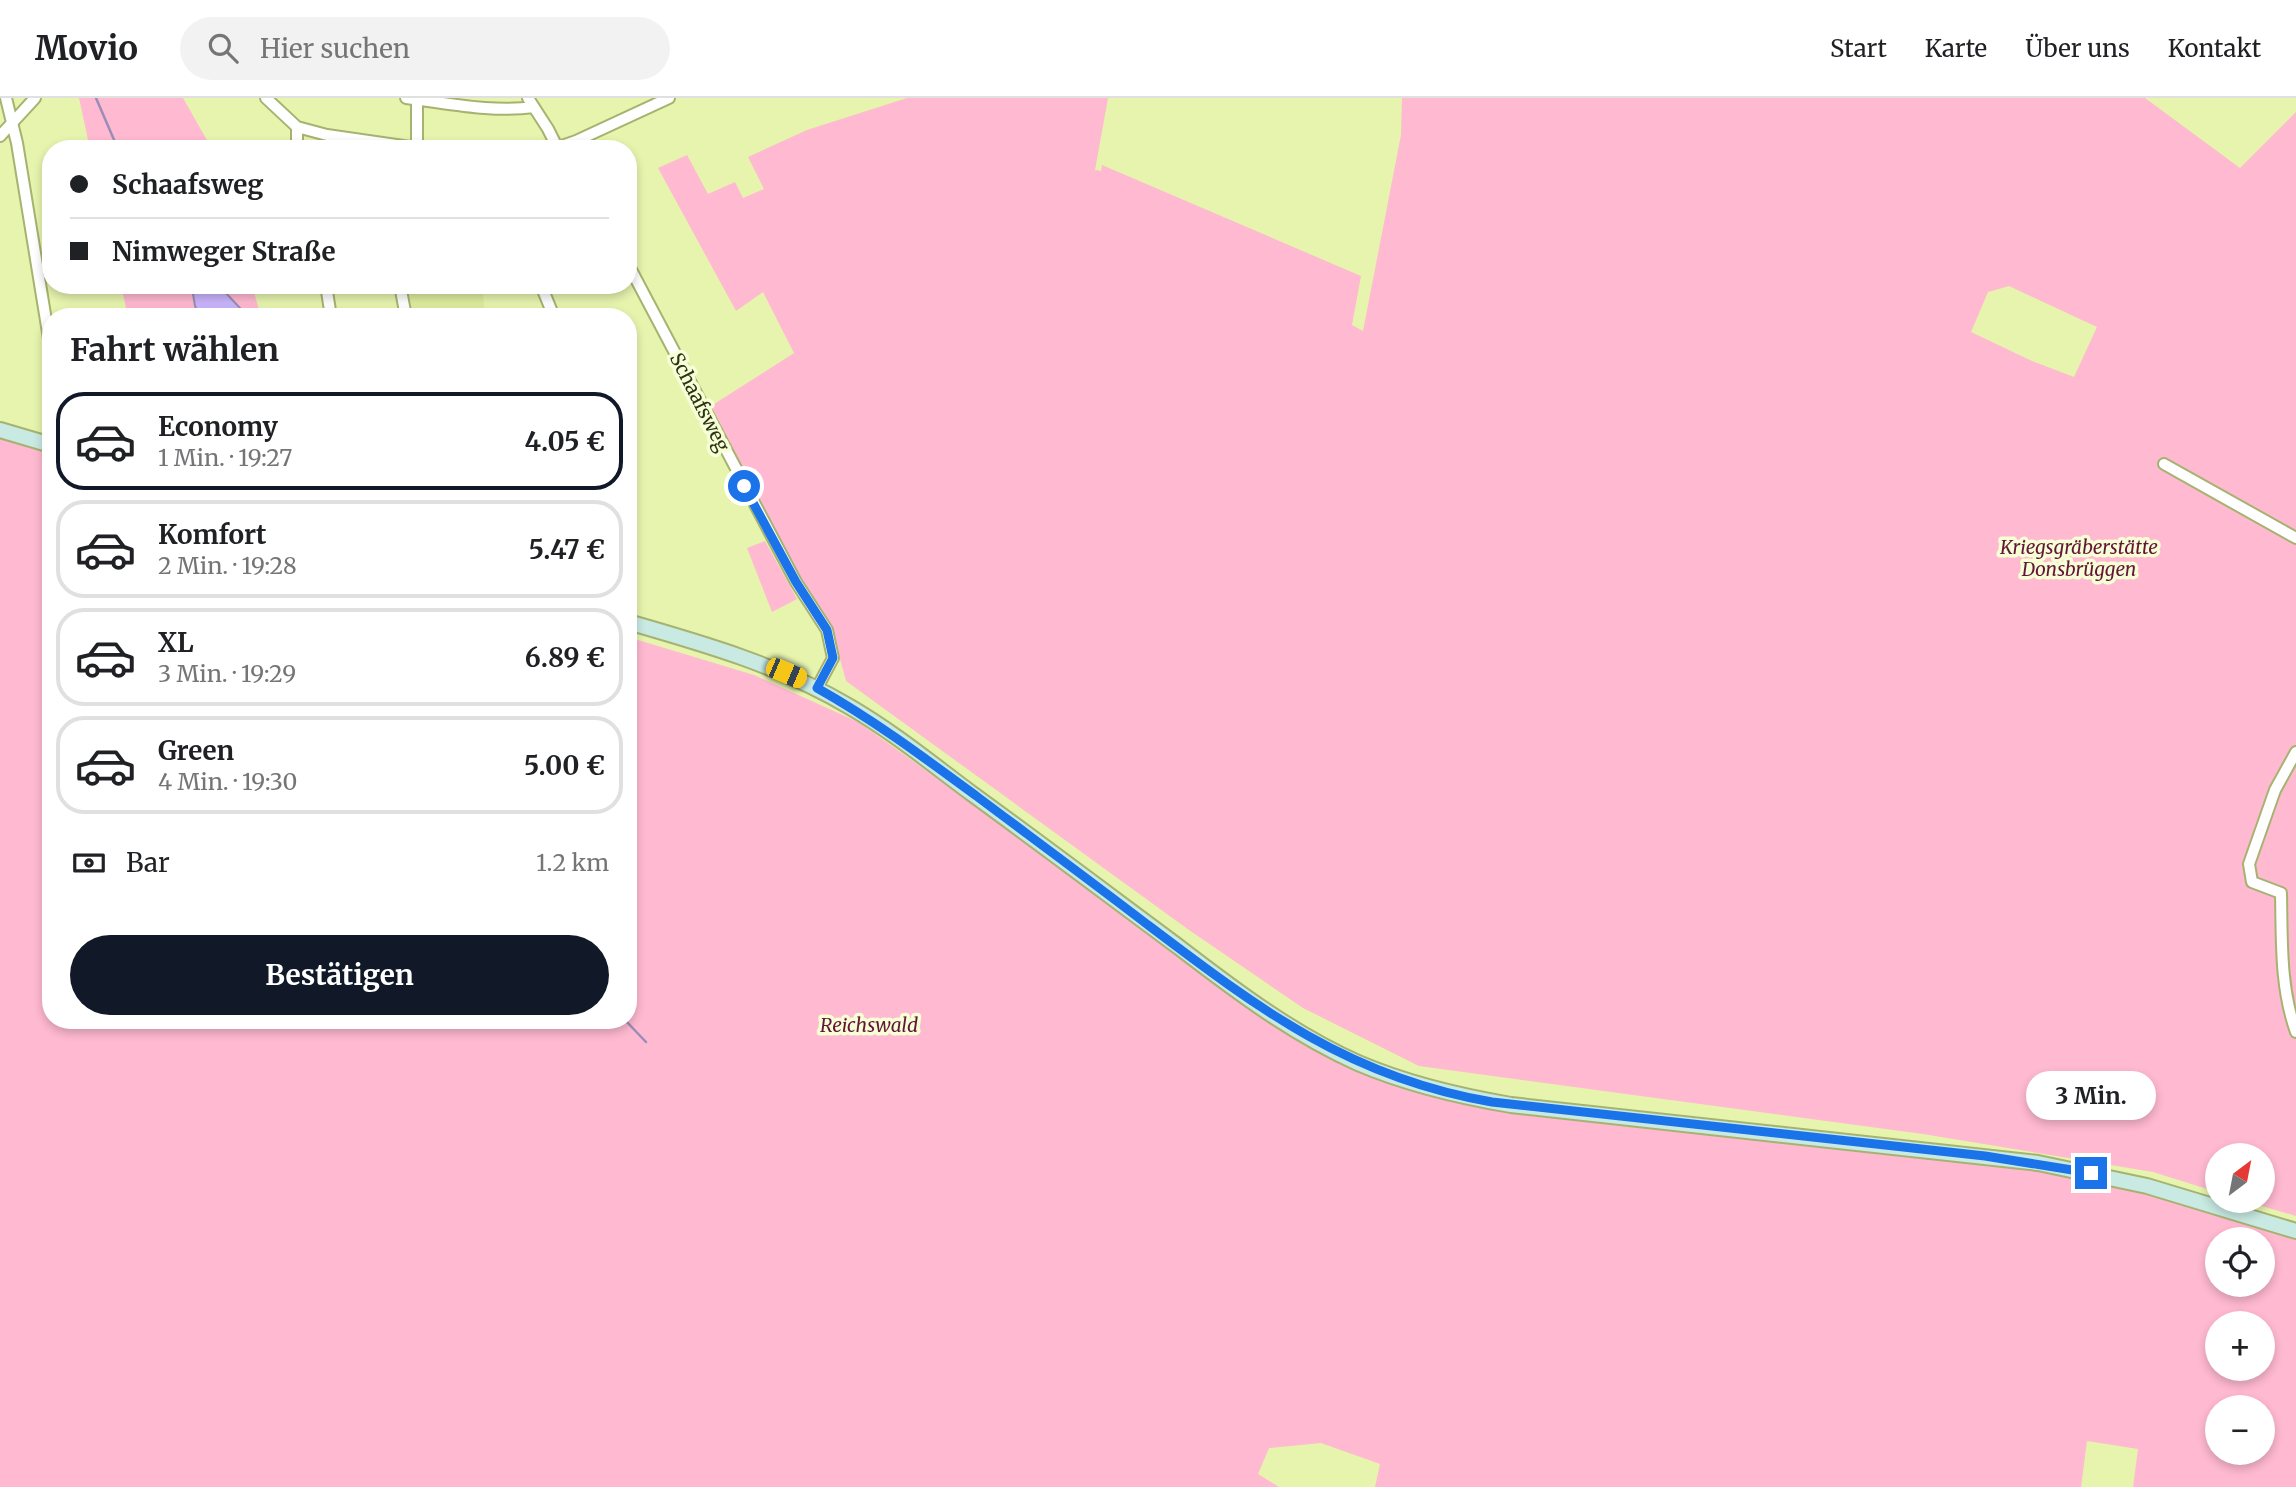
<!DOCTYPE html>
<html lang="de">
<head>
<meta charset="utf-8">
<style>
  :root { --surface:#fff; --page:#f2f2f2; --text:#202124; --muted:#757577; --line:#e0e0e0; --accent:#111827 }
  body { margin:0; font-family:Merriweather,serif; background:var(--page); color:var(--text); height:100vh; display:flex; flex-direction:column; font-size:26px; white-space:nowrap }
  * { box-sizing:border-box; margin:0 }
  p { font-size:23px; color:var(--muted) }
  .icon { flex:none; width:38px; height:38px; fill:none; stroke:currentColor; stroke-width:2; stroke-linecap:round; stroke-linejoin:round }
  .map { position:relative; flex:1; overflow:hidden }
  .side { position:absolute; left:42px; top:210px; width:595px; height:721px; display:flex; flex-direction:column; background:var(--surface); border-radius:28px; box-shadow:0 4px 10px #0003 }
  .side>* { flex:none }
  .banner { position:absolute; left:42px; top:42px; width:595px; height:154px; border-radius:28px; box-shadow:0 4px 10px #0003; display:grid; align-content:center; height:154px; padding:0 28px; background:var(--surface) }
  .needle { width:46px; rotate:32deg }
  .fabs { position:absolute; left:2205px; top:1045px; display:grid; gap:14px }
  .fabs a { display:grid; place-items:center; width:70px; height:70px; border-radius:50%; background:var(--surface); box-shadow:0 4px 10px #0003; font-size:35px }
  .end { position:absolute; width:32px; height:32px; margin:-16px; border:9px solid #1a73e8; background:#fff; box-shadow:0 0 0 4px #fff }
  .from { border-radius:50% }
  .bubble { position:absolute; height:49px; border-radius:24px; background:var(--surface); box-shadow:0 4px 10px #0003; font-size:23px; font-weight:700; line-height:49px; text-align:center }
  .car { position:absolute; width:21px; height:42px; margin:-21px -10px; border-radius:9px; box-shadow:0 0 5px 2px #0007; background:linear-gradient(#f5c518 24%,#345 0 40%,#f5c518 0 76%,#345 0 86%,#f5c518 0) }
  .banner b { display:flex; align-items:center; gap:24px; height:66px; font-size:26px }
  .banner b+b { border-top:2px solid var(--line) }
  .banner i { width:18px; height:18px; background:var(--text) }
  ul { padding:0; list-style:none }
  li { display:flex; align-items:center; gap:21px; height:98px; margin:0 14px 10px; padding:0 14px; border:4px solid var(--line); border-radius:28px }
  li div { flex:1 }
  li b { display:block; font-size:26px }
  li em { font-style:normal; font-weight:700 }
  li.active { border-color:var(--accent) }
  li>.icon { width:63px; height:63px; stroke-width:1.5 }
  h2 { padding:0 28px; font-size:32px; line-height:84px }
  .pay { display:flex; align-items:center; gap:18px; height:77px; padding:0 28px; font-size:26px }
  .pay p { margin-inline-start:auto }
  .button { display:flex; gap:14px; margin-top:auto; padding:14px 28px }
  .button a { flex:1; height:80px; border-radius:42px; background:var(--accent); color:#fff; font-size:28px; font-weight:700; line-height:80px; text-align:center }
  header { display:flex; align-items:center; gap:42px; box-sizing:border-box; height:98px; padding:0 35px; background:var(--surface); border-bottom:2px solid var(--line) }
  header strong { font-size:33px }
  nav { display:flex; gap:38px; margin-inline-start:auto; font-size:24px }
  .search { width:490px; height:63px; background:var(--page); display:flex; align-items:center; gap:18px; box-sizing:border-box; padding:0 24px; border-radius:38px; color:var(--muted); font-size:26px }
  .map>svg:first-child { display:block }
  .built { fill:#ddec9e }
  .green { fill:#ffb9d0; fill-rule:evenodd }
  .water { fill:#c9b4fb; stroke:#9a8db7; stroke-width:2 }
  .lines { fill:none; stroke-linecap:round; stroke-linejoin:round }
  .stream { stroke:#9a8db7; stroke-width:2.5 }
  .street-casing { stroke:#a6b370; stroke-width:14 }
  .secondary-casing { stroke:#a6b370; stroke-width:18 }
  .street { stroke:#fff; stroke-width:10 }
  .secondary { stroke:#c8eae3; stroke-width:14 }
  .route { stroke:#1a73e8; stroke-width:9 }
  .labels { text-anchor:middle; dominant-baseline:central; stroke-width:7; stroke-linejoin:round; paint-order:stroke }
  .street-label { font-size:19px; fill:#2e3317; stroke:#f5fed5 }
  .park-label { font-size:19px; font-style:italic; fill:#651439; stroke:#f5fed5 }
</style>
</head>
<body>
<header>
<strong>Movio</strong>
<div class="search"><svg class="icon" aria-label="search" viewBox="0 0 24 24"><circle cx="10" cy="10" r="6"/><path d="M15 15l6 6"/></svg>Hier suchen</div>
<nav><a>Start</a><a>Karte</a><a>Über uns</a><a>Kontakt</a></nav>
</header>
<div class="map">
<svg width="2296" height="1389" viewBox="0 0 2296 1389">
  <rect width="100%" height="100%" fill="#e6f4ae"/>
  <path class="built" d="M 404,187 L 482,187 L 485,216 L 482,219 L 419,219 L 412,215 L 407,205 Z"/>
  <path class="green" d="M 79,0 L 183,0 L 212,51 L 90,51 Z
    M 907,0 L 1108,0 L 1095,72 L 1101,73 L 1102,67 L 1361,178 L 1352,227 L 1363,233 L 1401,37 L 1402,0 L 2145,0 L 2240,70 L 2296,14 L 2296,1118 L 2245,1103 L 2263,1102 L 2263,1057 L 2217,1057 L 2217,1094 L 2153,1074 L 1923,1036 L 1419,968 L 1303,910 L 1189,832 L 846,583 L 833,535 L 777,438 L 711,308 L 794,255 L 763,194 L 736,213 L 658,70 L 687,57 L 708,96 L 735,84 L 743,100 L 764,91 L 748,59 L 807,32 ZM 2009,188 L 2097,229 L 2074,279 L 2032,263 L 1971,234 L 1988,194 Z
    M 121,187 L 252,187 L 261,219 L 128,219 Z
    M 0,340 L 51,354 L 51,505 L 42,506 L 42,594 L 51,598 L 51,922 L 628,922 L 628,539 L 754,577 L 858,624 L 1165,842 L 1328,950 L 1442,993 L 1929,1052 L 2147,1088 L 2296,1139 L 2296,1389 L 2133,1389 L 2138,1351 L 2087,1343 L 2081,1389 L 1375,1389 L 1380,1366 L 1321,1345 L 1269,1350 L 1258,1376 L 1279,1389 L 0,1389 ZM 2217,1141 L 2263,1141 L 2263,1186 L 2217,1186 ZM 2217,1225 L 2263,1225 L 2263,1270 L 2217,1270 ZM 2217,1309 L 2263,1309 L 2263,1354 L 2217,1354 Z
    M 765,443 L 797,501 L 772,514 L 747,450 Z"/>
  <path class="water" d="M 200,192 L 224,193 L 240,210 L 242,219 L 200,219 L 195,208 L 193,196 Z"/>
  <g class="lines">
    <path class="stream" d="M 96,0 L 118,51
      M 625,922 L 646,944"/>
    <defs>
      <path id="street" d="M 6,0 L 17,45 L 51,253
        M 266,0 L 297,29 L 327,37 L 424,51
        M 406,0 C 448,5 492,15 534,9
        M 528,0 L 548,31 L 558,51
        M 297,29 L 297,51
        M 0,38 L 35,0
        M 417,50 L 417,1
        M 553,51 L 576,43 L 669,0
        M 628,166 L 796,484 L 827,532 L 833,560 L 817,590
        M 326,187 L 331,219
        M 400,187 L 406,219
        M 541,187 L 554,219
        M 2164,366 L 2296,440
        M 2296,654 L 2275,692 L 2249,766 L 2252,784 L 2281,795 C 2282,843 2280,889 2296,934"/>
      <path id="secondary" d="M 0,332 L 51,347
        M 628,524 C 705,546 781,568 850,609 C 893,634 932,666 971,695 C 1041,746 1110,798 1180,850 C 1236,893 1293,936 1358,965 C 1407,986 1458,998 1511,1007 L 2038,1065 L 2147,1088 L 2296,1133"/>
    </defs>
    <use href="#street" class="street-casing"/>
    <use href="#secondary" class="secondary-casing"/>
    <use href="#street" class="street"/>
    <use href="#secondary" class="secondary"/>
  </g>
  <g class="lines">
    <path class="route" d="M 744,388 L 796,484 L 827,532 L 833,560 L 817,590 C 874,622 926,661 979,700 C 1035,742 1092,784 1148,827 C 1259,911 1350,980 1492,1004 L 1985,1058 L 2091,1075"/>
  </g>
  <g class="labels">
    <g class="street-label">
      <text transform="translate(700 304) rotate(63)">Schaafsweg</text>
    </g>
    <g class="park-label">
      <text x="2079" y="449">Kriegsgräberstätte<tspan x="2079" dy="22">Donsbrüggen</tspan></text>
      <text x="869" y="927">Reichswald</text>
    </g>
  </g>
</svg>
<div class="fabs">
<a><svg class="needle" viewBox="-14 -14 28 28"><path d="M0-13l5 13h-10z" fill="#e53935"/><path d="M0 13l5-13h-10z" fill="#757577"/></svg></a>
<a><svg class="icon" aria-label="locate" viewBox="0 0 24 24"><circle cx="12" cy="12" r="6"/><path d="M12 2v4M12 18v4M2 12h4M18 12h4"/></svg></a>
<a>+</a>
<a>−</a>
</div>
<i class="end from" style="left:744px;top:388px"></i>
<i class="end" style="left:2091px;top:1075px"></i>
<div class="bubble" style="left:2026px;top:973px;width:130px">3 Min.</div>
<i class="car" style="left:786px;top:575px;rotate:113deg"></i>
<div class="banner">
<b><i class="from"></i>Schaafsweg</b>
<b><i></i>Nimweger Straße</b>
</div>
<section class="side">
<h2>Fahrt wählen</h2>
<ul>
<li class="active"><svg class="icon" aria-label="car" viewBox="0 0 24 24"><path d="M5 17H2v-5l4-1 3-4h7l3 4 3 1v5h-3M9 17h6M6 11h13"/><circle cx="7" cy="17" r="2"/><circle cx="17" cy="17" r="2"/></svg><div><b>Economy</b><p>1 Min. · 19:27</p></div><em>4.05 €</em></li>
<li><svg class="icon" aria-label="car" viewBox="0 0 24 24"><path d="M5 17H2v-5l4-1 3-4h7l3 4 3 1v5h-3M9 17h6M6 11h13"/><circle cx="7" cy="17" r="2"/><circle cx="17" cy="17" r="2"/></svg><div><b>Komfort</b><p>2 Min. · 19:28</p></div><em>5.47 €</em></li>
<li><svg class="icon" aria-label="car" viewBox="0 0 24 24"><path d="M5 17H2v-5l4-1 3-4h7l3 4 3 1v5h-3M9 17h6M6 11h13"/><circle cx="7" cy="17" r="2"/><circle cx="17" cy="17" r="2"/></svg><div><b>XL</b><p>3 Min. · 19:29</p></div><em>6.89 €</em></li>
<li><svg class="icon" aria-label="car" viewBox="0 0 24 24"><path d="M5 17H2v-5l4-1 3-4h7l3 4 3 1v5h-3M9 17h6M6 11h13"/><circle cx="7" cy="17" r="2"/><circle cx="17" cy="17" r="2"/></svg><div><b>Green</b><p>4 Min. · 19:30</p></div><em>5.00 €</em></li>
</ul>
<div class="pay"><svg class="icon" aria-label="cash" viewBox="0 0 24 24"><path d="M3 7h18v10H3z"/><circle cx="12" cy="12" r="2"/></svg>Bar<p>1.2 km</p></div>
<div class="button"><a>Bestätigen</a></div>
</section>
</div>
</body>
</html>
